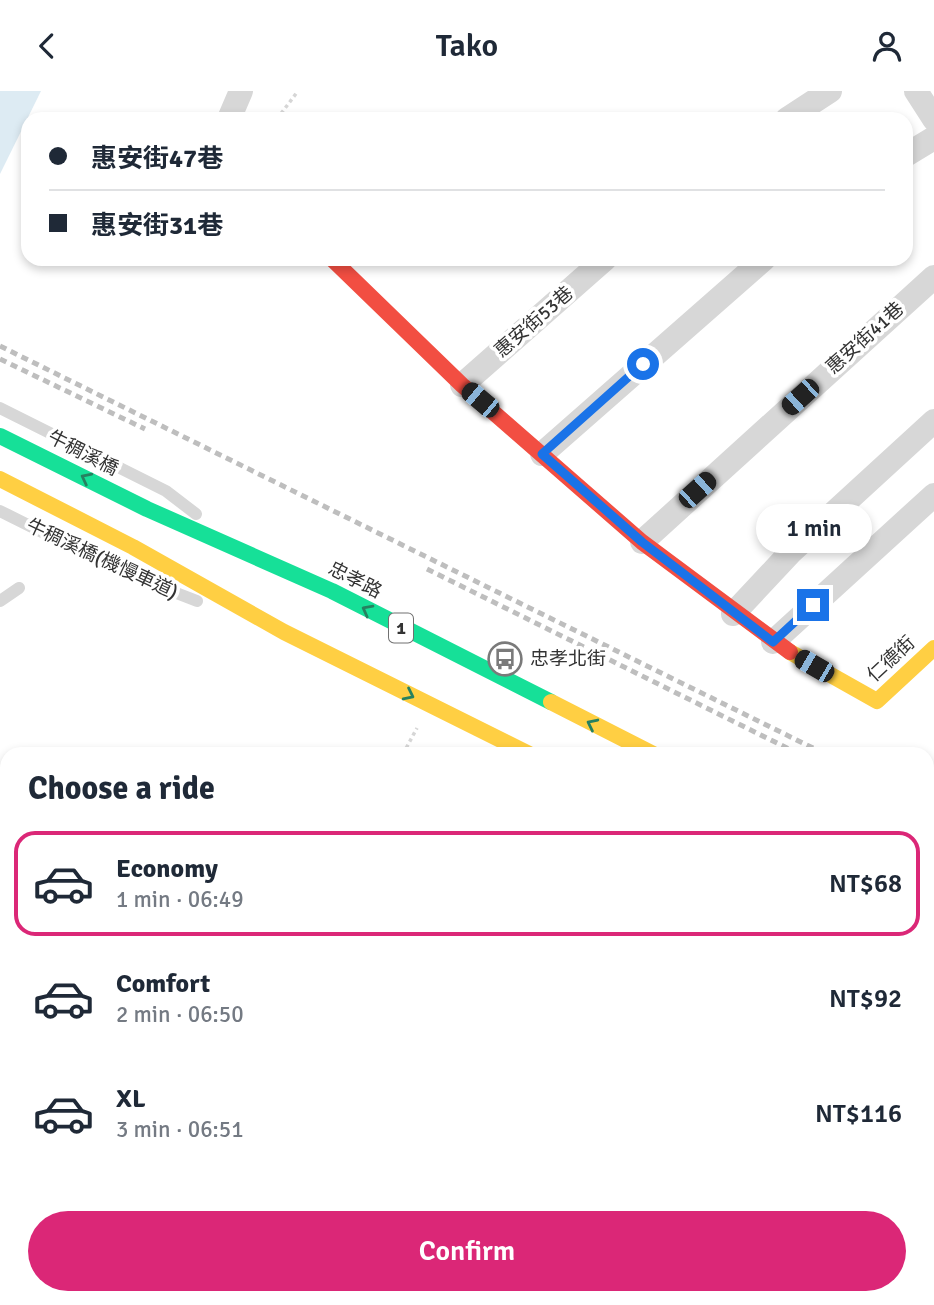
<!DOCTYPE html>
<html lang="en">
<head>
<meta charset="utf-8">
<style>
  :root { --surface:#fff; --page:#f6f6f7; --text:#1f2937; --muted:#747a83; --line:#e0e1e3; --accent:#db2777 }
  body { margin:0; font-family:Signika,"Noto Sans TC",sans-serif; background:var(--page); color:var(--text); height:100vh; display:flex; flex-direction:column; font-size:26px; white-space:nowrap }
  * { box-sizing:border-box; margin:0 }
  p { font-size:23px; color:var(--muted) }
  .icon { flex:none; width:38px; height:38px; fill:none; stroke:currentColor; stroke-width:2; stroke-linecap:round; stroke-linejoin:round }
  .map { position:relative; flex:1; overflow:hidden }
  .drawer { position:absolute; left:0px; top:656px; width:934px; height:558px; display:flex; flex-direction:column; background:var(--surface); border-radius:21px 21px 0 0; box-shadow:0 4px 10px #0003 }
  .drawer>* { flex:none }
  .top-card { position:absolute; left:21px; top:21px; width:892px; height:154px; border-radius:21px; box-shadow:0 4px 10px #0003; display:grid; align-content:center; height:154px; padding:0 28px; background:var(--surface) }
  .end { position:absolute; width:32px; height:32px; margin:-16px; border:9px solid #1a73e8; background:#fff; box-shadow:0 0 0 4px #fff }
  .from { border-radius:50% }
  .bubble { position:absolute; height:49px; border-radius:24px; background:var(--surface); box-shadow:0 4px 10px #0003; font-size:23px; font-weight:600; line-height:49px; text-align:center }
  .car { position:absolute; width:21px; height:42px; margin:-21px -10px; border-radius:9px; box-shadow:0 0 5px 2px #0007; background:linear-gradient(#222 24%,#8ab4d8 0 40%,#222 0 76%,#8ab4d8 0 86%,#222 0) }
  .top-card b { display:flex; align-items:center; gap:24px; height:66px; font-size:26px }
  .top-card b+b { border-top:2px solid var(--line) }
  .top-card i { width:18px; height:18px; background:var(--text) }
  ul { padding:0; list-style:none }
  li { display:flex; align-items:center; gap:21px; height:105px; margin:0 14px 10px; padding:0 14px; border:4px solid transparent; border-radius:21px }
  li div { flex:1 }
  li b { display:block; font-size:26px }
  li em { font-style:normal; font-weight:600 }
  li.on { border-color:var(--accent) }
  li>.icon { width:63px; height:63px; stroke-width:1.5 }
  h2 { padding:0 28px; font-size:32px; line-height:84px }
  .cta { display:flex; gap:14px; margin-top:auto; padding:14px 28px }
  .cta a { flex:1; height:80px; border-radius:42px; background:var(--accent); color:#fff; font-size:28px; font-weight:600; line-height:80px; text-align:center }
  header { display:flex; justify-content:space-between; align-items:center; height:91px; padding:0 28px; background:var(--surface); font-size:32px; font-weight:600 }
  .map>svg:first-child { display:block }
  .water { fill:#ddebf3 }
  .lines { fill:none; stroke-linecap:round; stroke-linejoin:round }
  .stream { stroke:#ddebf3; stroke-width:6 }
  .path { stroke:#d6d6d6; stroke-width:3.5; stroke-dasharray:3.5 3.5; stroke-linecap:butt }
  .lane { stroke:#d7d7d7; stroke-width:12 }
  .street { stroke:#d7d7d7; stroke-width:24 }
  .fast { stroke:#16e098; stroke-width:16 }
  .slow { stroke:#ffcf43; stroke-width:16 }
  .jam { stroke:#f24e42; stroke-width:16 }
  .rail { stroke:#bebebe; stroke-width:5; stroke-dasharray:7 5; stroke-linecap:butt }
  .oneway { stroke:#268160 }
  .route { stroke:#1a73e8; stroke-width:9 }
  .labels { text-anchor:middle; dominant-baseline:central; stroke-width:7; stroke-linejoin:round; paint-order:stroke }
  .shield { fill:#fff; stroke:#707070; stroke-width:2 }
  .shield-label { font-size:18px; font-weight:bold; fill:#333 }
  .street-label { font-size:19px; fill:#333; stroke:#fff }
  .poi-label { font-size:19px; fill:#333; stroke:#fff; text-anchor:start }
</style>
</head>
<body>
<header><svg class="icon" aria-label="back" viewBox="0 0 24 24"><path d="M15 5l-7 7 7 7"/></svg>Tako<svg class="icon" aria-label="person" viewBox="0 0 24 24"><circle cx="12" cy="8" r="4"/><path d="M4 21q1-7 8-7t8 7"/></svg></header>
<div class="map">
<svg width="934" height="1214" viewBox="0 0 934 1214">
  <rect width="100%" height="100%" fill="#fff"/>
  <path class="water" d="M 0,0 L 41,0 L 0,83 Z"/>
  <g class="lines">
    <path class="stream" d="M 0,868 L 7,872"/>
    <path class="path" d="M 277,28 L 298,0
      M 403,663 L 417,637"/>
    <path class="lane" d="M 0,317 L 166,400 L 196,423
      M 0,420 L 122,481 L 197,510
      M 0,510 L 19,497
      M 0,934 L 7,928"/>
    <path class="street" d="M 916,0 L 934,28
      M 229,28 L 241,0
      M 787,28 L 830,0
      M 906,64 L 934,47
      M 462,294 L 605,168
      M 542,363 L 764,168
      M 642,451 L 934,186
      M 733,523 L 790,462 L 934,330
      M 773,551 L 934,404
      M 440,1208 L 445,1214
      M 650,1208 L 651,1214
      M 748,1208 L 749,1214
      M 837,1208 L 838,1214
      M 53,1214 L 61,1208
      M 478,1214 L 486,1208"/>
    <path class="fast" d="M 0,345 L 147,418 L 332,500 L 551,611"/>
    <path class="slow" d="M 0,388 L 133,456 L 284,541 L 529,663
      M 790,561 L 877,610 L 934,557
      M 551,611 L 653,663
      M 928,811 L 934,815
      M 928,863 L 934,867"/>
    <path class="jam" d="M 332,168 L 462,294 L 642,451 L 790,561"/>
    <path class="rail" d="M 0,255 L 825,663
      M 0,268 L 145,338
      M 427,478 L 799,663
      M 928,714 L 934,717
      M 928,727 L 934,731"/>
  </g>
  <defs><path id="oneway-chevron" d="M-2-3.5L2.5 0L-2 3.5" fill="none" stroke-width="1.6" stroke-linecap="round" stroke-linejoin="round" transform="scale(1.75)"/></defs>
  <g class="oneway">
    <use href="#oneway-chevron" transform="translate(86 387) rotate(-153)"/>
    <use href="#oneway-chevron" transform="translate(367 519) rotate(-152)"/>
    <use href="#oneway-chevron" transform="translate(409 604) rotate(26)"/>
    <use href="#oneway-chevron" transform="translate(592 633) rotate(-154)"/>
  </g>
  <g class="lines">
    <path class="route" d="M 643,273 L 542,363 L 642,451 L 773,551 L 813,514"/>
  </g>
  <defs>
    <symbol id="bus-ring" viewBox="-11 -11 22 22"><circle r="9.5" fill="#fff" stroke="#7a7a7a" stroke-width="1.5"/><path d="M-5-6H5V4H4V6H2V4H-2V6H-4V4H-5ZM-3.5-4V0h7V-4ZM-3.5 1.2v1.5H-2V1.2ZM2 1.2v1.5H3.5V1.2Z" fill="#7a7a7a"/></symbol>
  </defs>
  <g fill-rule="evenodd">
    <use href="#bus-ring" x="486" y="549" width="38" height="38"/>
  </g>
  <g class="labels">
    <rect class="shield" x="389" y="522.5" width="24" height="29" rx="5"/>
    <g class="shield-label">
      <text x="401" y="537">1</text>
    </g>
    <g class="street-label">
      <text transform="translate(534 231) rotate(-41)">惠安街53巷</text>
      <text transform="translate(865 247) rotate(-42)">惠安街41巷</text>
      <text transform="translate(83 362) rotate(27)">牛稠溪橋</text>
      <text transform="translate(102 468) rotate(25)">牛稠溪橋(機慢車道)</text>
      <text transform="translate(355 489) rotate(27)">忠孝路</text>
      <text transform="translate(891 568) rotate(-43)">仁德街</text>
    </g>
    <g class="poi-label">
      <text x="530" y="568">忠孝北街</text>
    </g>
  </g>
</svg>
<i class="end from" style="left:643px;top:273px"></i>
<i class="end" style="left:813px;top:514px"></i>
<div class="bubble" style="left:756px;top:413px;width:116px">1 min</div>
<i class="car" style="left:800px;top:306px;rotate:228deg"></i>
<i class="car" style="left:480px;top:309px;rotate:310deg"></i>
<i class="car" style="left:697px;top:399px;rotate:48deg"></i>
<i class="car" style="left:814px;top:575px;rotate:300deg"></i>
<div class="top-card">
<b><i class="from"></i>惠安街47巷</b>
<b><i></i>惠安街31巷</b>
</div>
<section class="drawer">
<h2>Choose a ride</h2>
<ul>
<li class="on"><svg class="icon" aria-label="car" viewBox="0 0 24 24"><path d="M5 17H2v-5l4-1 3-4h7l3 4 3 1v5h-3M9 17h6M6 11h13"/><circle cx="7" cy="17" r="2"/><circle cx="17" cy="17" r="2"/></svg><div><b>Economy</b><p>1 min · 06:49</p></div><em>NT$68</em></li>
<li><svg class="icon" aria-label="car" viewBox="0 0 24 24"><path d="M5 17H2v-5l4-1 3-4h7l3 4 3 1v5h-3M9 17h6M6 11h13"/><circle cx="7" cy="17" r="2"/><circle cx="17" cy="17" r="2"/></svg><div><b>Comfort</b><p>2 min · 06:50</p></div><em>NT$92</em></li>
<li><svg class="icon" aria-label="car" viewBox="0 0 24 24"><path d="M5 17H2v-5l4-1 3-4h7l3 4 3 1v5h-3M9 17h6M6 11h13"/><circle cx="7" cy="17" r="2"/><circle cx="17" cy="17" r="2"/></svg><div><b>XL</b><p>3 min · 06:51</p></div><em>NT$116</em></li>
</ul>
<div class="cta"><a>Confirm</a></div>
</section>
</div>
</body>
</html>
